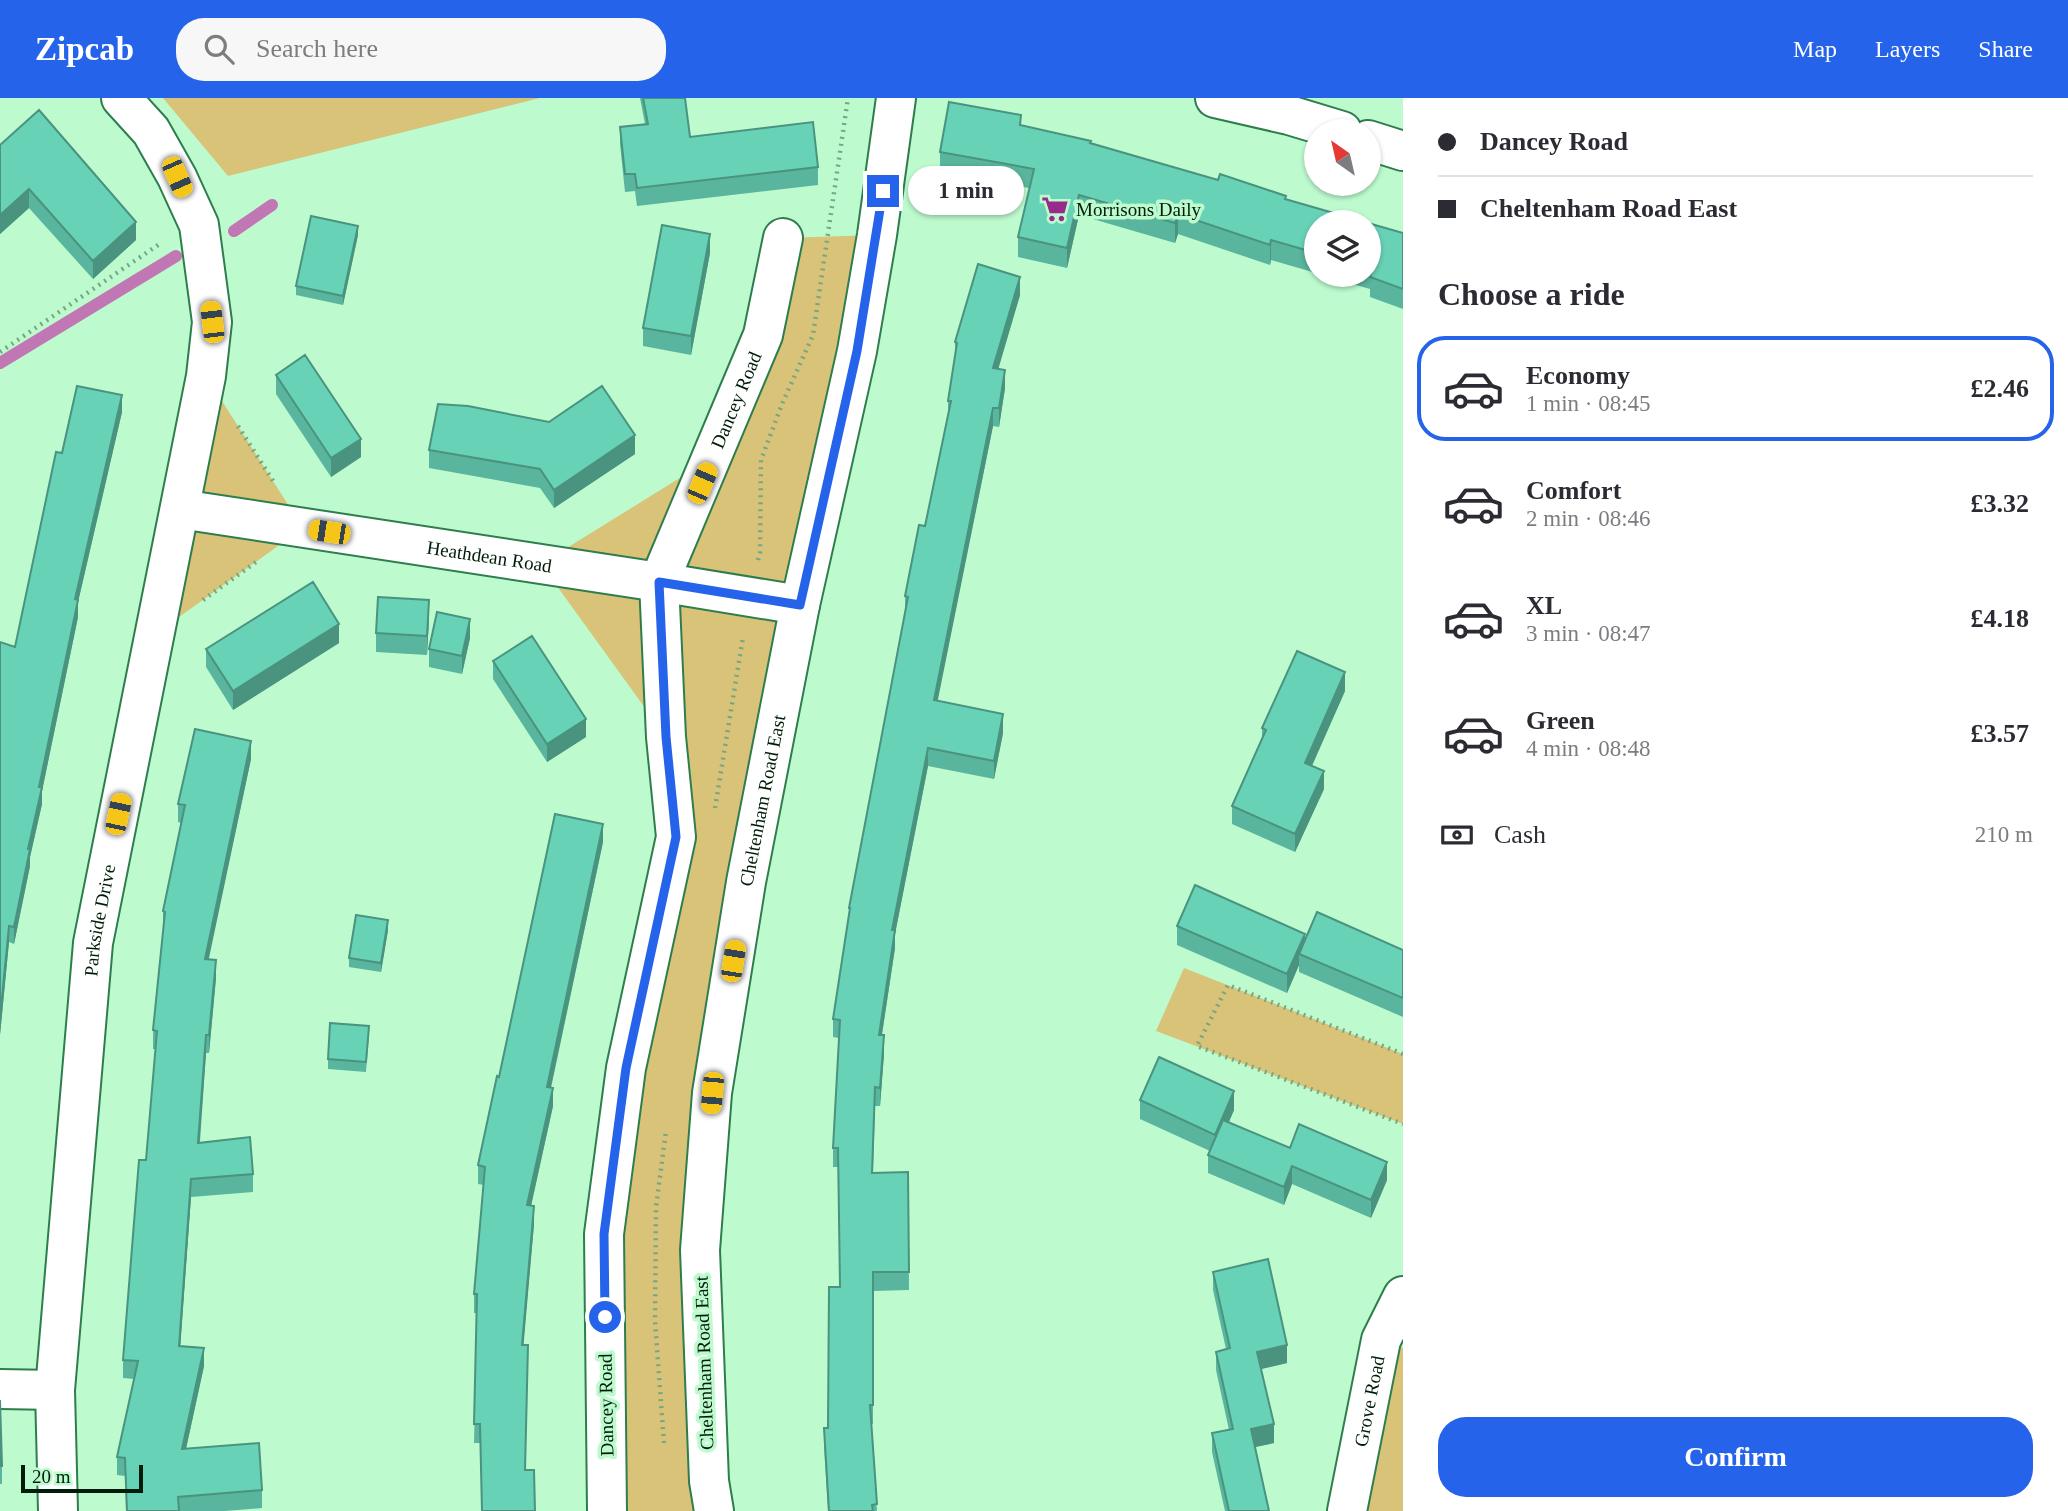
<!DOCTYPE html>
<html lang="en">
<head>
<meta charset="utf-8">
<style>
  :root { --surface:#fff; --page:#f7f7f7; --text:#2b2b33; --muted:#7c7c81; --line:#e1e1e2; --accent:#2563eb }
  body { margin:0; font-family:"Times New Roman",serif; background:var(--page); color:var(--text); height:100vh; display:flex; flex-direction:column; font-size:26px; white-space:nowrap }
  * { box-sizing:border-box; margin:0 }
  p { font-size:23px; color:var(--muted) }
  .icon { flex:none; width:38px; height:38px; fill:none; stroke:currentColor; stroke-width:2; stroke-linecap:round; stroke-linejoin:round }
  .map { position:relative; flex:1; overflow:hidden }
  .side { display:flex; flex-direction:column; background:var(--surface); width:665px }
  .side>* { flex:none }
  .hud { display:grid; align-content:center; height:154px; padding:0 35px; background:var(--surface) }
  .needle { width:46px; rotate:326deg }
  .fabs { position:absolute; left:1304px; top:21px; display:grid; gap:14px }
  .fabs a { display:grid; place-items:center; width:77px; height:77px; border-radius:50%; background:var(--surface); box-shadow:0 2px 5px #0004; font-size:35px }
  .scale { position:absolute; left:21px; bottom:18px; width:122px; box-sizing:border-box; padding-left:7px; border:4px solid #001d09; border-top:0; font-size:19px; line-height:24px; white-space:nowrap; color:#001d09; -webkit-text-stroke:5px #bdfbcf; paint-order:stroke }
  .end { position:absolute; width:32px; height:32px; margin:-16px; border:9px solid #2563eb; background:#fff; box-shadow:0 0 0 4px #fff }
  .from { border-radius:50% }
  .bubble { position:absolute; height:49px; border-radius:24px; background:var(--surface); box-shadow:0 2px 5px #0004; font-size:23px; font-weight:600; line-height:49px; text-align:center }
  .car { position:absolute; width:21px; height:42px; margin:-21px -10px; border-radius:9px; box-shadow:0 0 5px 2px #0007; background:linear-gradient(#f5c518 24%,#345 0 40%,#f5c518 0 76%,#345 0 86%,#f5c518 0) }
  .hud b { display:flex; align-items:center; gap:24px; height:66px; font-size:26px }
  .hud b+b { border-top:2px solid var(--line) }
  .hud i { width:18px; height:18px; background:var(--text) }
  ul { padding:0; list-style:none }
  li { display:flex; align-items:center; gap:21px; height:105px; margin:0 14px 10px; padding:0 21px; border:4px solid transparent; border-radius:28px }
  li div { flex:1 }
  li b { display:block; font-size:26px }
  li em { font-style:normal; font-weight:600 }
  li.selected { border-color:var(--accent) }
  li>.icon { width:63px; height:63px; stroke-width:1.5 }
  h2 { padding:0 35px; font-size:32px; line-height:84px }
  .pay { display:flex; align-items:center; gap:18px; height:77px; padding:0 35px; font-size:26px }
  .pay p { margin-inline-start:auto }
  .action { display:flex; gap:14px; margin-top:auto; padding:14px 35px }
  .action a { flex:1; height:80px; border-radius:28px; background:var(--accent); color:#fff; font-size:28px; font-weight:600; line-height:80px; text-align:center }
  header { display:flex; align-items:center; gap:42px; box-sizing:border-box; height:98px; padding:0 35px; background:var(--accent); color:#fff }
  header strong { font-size:33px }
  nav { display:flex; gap:38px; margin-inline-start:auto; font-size:24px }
  .search { width:490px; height:63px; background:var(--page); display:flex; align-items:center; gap:18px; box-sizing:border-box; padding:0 24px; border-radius:28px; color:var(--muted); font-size:26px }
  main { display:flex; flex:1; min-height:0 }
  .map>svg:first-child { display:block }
  .green { fill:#d9c379 }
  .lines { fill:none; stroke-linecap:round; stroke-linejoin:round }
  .stream { stroke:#c177b4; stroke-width:12 }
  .minor-casing { stroke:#2e7d4d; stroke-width:42 }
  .tertiary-casing { stroke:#2e7d4d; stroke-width:42 }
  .secondary-casing { stroke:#2e7d4d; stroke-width:42 }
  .path { stroke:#76a784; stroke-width:4.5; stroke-dasharray:2 5; stroke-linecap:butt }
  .minor { stroke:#fff; stroke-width:38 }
  .tertiary { stroke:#fff; stroke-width:38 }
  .secondary { stroke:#fff; stroke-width:38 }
  .wall { fill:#59b59d }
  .shaded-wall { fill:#49937f }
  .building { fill:#68d2b6; stroke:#49937f; stroke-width:2 }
  .route { stroke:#2563eb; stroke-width:9 }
  .labels { text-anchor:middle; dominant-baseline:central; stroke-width:7; stroke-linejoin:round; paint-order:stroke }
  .poi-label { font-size:19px; fill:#001d09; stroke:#bdfbcf; text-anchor:start }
  .street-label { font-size:19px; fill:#001d09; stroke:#bdfbcf }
</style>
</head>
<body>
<header>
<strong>Zipcab</strong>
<div class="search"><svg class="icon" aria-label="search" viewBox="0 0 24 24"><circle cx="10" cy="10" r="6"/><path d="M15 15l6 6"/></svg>Search here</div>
<nav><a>Map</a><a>Layers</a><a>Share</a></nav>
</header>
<main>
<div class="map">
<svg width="1403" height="1413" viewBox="0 0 1403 1413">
  <rect width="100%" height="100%" fill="#bdfbcf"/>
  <path class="green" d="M 163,0 L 540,0 L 228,78 Z
    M 877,137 L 712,995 L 714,1413 L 616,1413 L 604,1136 L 676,739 L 666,639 L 541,466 L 712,360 L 783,140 Z
    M 206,278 L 303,430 L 154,537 Z
    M 1184,870 L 1403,956 L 1403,1026 L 1156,933 Z
    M 1381,1242 L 1403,1250 L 1403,1413 L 1347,1413 Z"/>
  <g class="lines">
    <path class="stream" d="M 234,133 L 272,107
      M 0,265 L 176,158"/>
    <defs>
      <g id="minor">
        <path id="s1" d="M 180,411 L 659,484 L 800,507"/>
        <path d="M 0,1291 L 55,1292"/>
        <path id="s2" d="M 58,1413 L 55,1292 L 93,845 L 206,278 L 212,224 L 199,127 L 177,79 L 151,33 L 121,0"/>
        <path id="s3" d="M 607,1413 L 604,1136 L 626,970 L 676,739 L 666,639 L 659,484 L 763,237 L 783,140"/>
        <path id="s4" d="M 1347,1413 L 1381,1242 L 1403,1198"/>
      </g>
      <path id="tertiary" d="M 1215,0 L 1289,17 L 1342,33
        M 1368,42 L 1403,53"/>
      <g id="secondary">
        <path id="s5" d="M 714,1413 L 709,1383 L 700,1152 L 712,995 L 746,784 L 800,507 L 857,253 L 877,137 L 896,0"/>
      </g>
    </defs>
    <use href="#minor" class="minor-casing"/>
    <use href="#tertiary" class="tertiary-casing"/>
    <use href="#secondary" class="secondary-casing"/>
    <path class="path" d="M 0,254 L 161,145
      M 238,328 L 275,386
      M 758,462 L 760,455 L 761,362 L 782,306 L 813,237 L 848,0
      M 203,502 L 256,464
      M 715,710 L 743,539
      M 1403,956 L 1228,887 L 1197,948 L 1403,1026
      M 664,1345 L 655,1223 L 656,1109 L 666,1033"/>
    <use href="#minor" class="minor"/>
    <use href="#tertiary" class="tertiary"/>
    <use href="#secondary" class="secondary"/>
  </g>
  <path class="wall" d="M 640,0 L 685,0 L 690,39 L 818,69 L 818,87 L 637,108 L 635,93 L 625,94 L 620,46 L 620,29 L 645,26 Z
    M 1021,27 L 1091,46 L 1286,102 L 1316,124 L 1316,175 L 1271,162 L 1270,167 L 1178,136 L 1175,145 L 1079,117 L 1067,170 L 1018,159 L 1018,139 L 1029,90 L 940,74 L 940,54 Z
    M 0,47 L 136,142 L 93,181 L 29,110 L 0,136 Z
    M 1368,125 L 1403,135 L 1403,211 L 1370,199 L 1370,191 L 1321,177 L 1368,177 Z
    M 358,137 L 343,207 L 296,197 L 296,188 Z
    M 710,155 L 691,257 L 643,248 L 643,230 Z
    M 1020,197 L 998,271 L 1005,290 L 999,329 L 993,328 L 937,603 L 1003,635 L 994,681 L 928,668 L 895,836 L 895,850 L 882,937 L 884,956 L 880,1008 L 875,1008 L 873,1075 L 908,1074 L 909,1192 L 873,1193 L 873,1326 L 871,1326 L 877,1413 L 828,1413 L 824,1348 L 824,1330 L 828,1330 L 840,1189 L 838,1069 L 833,1069 L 833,1050 L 839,940 L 833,939 L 833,921 L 849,822 L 849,810 L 905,514 L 905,498 L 925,428 L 948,315 L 948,303 L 955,260 L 955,244 Z
    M 276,277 L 361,359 L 331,379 L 276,296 Z
    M 122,314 L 78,504 L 78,519 L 42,693 L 42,706 L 30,759 L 30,768 L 14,846 L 9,844 L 0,937 L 0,544 L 15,549 L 62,355 Z
    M 549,324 L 635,356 L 554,410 L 540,390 L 429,370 L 429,352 Z
    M 429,520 L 427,557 L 376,554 L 376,535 Z
    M 470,540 L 462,576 L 429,569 L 429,551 Z
    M 339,545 L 233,612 L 206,569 L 206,551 Z
    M 493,563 L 586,639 L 547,664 L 493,581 Z
    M 1345,593 L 1312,668 L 1324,691 L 1295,754 L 1232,726 L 1232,708 L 1262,640 L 1262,630 Z
    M 251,661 L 208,861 L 216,880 L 209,955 L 206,955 L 200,1044 L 253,1076 L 253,1094 L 191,1099 L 180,1249 L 204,1268 L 186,1351 L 262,1392 L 262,1410 L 225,1413 L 126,1413 L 125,1378 L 117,1377 L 117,1359 L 134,1281 L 123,1280 L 123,1262 L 146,1062 L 156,951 L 153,951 L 153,932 L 163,831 L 163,813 L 181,725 L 178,724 L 178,706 Z
    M 603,744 L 551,990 L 553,1008 L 531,1108 L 534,1126 L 523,1247 L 525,1372 L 535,1413 L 482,1413 L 480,1345 L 474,1345 L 477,1215 L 474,1215 L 474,1196 L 484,1087 L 478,1086 L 478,1067 L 499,979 Z
    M 1177,828 L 1305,843 L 1403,852 L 1403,919 L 1299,874 L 1299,867 L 1287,895 L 1177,847 Z
    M 388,832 L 381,874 L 349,869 L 349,860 Z
    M 369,938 L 366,974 L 328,971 L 328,961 Z
    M 1140,1002 L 1234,1012 L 1229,1024 L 1290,1050 L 1387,1082 L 1371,1120 L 1292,1086 L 1284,1107 L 1208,1075 L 1208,1057 L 1210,1053 L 1140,1021 Z
    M 1213,1174 L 1287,1265 L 1261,1271 L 1274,1345 L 1255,1349 L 1269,1413 L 1225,1413 L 1212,1354 L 1212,1335 L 1229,1332 L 1216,1272 L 1216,1254 L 1226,1251 L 1213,1192 Z
    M 0,1302 L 2,1368 L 2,1386 L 0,1386 Z"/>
  <path class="shaded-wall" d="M 29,91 L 29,110 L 0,136 L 0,117 Z
    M 1079,97 L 1079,117 L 1067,170 L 1067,150 Z
    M 1178,116 L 1178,136 L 1175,145 L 1175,125 Z
    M 136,124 L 136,142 L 93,181 L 93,163 Z
    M 358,128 L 358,137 L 343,207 L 343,198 Z
    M 710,136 L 710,155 L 691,257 L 691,238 Z
    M 1271,142 L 1271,162 L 1270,167 L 1270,147 Z
    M 1020,179 L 1020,197 L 993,289 L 993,270 Z
    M 1005,272 L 1005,290 L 999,329 L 999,310 Z
    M 122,297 L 122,314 L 78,504 L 78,519 L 42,693 L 42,706 L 30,759 L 30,768 L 14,846 L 14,829 L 75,501 Z
    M 993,310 L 993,328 L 934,621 L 934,602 Z
    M 635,337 L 635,356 L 554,410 L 554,392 Z
    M 361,341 L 361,359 L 331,379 L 331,360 Z
    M 429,502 L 429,520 L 427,557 L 427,538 Z
    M 470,521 L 470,540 L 462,576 L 462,558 Z
    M 339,526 L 339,545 L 233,612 L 233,593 Z
    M 1345,574 L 1345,593 L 1305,683 L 1305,665 Z
    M 1003,616 L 1003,635 L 994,681 L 994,663 Z
    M 586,621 L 586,639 L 547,664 L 547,646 Z
    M 251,643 L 251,661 L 205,879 L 205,861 Z
    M 928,650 L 928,668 L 895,836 L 895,850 L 879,955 L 879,937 L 892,832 Z
    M 1324,673 L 1324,691 L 1295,754 L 1295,736 Z
    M 603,726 L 603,744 L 547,1007 L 547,989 Z
    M 388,822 L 388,832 L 381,874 L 381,865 Z
    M 9,828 L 9,844 L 0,937 L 0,920 Z
    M 1305,836 L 1305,854 L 1299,856 L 1299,867 L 1287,895 L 1287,876 Z
    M 216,862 L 216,880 L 209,955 L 209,937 Z
    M 206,937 L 206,955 L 198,1063 L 198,1045 Z
    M 884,937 L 884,956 L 880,1008 L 880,990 Z
    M 553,990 L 553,1008 L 527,1126 L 527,1107 Z
    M 1234,993 L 1234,1012 L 1215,1055 L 1215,1037 Z
    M 1387,1064 L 1387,1082 L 1371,1120 L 1371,1102 Z
    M 1292,1068 L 1292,1086 L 1284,1107 L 1284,1089 Z
    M 191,1081 L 191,1099 L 179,1267 L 179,1248 Z
    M 534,1108 L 534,1126 L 522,1265 L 522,1247 Z
    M 1287,1247 L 1287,1265 L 1257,1272 L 1257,1254 Z
    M 204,1250 L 204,1268 L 182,1369 L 182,1351 Z
    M 1274,1326 L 1274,1345 L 1251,1350 L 1251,1331 Z"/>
  <path class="building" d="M 643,0 L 685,0 L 690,39 L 813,24 L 818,69 L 637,90 L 635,76 L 625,76 L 620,29 L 648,26 Z
    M 949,4 L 1021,17 L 1020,27 L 1091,43 L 1090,45 L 1218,82 L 1220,76 L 1286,98 L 1285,101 L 1365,124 L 1316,124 L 1316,155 L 1271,142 L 1270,147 L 1178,116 L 1175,125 L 1079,97 L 1067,150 L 1018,139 L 1034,71 L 940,54 Z
    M 39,12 L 136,124 L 93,163 L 29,91 L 0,117 L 0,47 Z
    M 311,118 L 358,128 L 343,198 L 296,188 Z
    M 1368,125 L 1403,135 L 1403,191 L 1370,179 L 1372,172 L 1368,170 Z
    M 662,127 L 710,136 L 691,238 L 643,230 Z
    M 978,166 L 1020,179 L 993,270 L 1005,272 L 999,310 L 993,310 L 934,602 L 1003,616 L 994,663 L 928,650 L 892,832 L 895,832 L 879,937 L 884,937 L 880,990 L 875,989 L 872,1075 L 908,1074 L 909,1174 L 873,1174 L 873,1307 L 870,1307 L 877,1406 L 872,1407 L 873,1413 L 829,1413 L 824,1330 L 828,1330 L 829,1189 L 840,1189 L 838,1050 L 833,1050 L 840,922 L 833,921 L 850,810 L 849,810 L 908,499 L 905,498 L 919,427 L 925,428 L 951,303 L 948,303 L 957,245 L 955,244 Z
    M 305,257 L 361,341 L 331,360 L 276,277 Z
    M 77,288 L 122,297 L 75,501 L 78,502 L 39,689 L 42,689 L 28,751 L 30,751 L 14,829 L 9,828 L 0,920 L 0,544 L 15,549 L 56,354 L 62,355 Z
    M 602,288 L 635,337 L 554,392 L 540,371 L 429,352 L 438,306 L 468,308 L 549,324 Z
    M 313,484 L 339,526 L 233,593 L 206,551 Z
    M 378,499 L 429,502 L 427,538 L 376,535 Z
    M 437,514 L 470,521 L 462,558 L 429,551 Z
    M 532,538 L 586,621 L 547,646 L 493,563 Z
    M 1297,553 L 1345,574 L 1305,665 L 1324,673 L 1295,736 L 1232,708 L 1266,632 L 1262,630 Z
    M 195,631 L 251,643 L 205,861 L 216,862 L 209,937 L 206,937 L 198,1045 L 250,1039 L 253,1076 L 191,1081 L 179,1248 L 204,1250 L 182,1351 L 259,1345 L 262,1392 L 178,1399 L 179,1413 L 127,1413 L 125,1360 L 117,1359 L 138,1263 L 123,1262 L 139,1062 L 146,1062 L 157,933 L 153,932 L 165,814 L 163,813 L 185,707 L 178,706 Z
    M 555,716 L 603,726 L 547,989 L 553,990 L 527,1107 L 534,1108 L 522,1247 L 528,1247 L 525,1372 L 534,1372 L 535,1413 L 482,1413 L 480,1326 L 474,1326 L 477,1196 L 474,1196 L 485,1069 L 478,1067 L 497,978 L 499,979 Z
    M 1195,787 L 1305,836 L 1287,876 L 1177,828 Z
    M 1317,814 L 1403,852 L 1403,900 L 1299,856 Z
    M 356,817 L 388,822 L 381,865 L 349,860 Z
    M 330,925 L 369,928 L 366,964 L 328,961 Z
    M 1159,959 L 1234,993 L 1215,1037 L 1140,1002 Z
    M 1223,1022 L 1290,1050 L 1299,1026 L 1387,1064 L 1371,1102 L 1292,1068 L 1284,1089 L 1208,1057 Z
    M 1268,1161 L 1287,1247 L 1257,1254 L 1274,1326 L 1251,1331 L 1269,1413 L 1229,1413 L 1212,1335 L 1233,1331 L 1216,1254 L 1230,1250 L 1213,1174 Z
    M 0,1302 L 2,1368 L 0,1368 Z"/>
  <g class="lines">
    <path class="route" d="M 605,1219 L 604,1136 L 626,970 L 676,739 L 666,639 L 659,484 L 800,507 L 857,253 L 883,93"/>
  </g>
  <defs>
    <symbol id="supermarket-bare" viewBox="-9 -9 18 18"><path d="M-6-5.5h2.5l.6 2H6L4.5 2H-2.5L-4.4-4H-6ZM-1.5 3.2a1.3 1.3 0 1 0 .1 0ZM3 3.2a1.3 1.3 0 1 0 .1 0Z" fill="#972a8a" stroke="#bdfbcf" stroke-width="2.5" paint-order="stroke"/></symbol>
  </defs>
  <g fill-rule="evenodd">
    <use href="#supermarket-bare" x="1036" y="92" width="38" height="38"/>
  </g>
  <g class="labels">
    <g class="poi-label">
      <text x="1076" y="111">Morrisons Daily</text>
    </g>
    <g class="street-label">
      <text stroke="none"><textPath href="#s3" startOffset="1134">Dancey Road</textPath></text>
      <text stroke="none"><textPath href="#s1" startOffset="313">Heathdean Road</textPath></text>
      <text stroke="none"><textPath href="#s5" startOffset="716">Cheltenham Road East</textPath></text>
      <text stroke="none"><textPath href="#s2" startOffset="593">Parkside Drive</textPath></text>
      <text transform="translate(704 1265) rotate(-92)">Cheltenham Road East</text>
      <text stroke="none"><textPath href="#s4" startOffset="112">Grove Road</textPath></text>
      <text transform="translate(606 1307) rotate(-91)">Dancey Road</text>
    </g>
  </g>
</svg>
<div class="fabs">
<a><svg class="needle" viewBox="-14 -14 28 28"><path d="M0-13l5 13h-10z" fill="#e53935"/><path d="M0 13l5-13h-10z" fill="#7c7c81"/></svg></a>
<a><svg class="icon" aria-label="layers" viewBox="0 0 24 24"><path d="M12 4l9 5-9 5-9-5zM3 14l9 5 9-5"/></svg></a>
</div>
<div class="scale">20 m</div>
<i class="end from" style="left:605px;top:1219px"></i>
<i class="end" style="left:883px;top:93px"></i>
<div class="bubble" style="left:908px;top:68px;width:116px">1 min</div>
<i class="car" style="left:177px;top:79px;rotate:156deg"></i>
<i class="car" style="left:212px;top:224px;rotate:353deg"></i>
<i class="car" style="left:702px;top:385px;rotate:23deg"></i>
<i class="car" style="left:329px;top:434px;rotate:279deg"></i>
<i class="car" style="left:118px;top:716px;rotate:12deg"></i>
<i class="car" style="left:733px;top:863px;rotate:9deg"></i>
<i class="car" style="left:712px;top:995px;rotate:185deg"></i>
</div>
<section class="side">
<div class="hud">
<b><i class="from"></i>Dancey Road</b>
<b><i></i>Cheltenham Road East</b>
</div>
<h2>Choose a ride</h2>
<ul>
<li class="selected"><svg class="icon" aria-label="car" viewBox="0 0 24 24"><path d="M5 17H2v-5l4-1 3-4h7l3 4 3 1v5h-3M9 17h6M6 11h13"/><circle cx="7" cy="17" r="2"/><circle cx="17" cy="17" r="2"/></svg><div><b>Economy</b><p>1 min · 08:45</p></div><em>£2.46</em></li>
<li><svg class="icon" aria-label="car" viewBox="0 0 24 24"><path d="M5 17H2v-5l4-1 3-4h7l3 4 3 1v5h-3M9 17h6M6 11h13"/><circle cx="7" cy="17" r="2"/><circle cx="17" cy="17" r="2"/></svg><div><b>Comfort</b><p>2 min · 08:46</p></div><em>£3.32</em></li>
<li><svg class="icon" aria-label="car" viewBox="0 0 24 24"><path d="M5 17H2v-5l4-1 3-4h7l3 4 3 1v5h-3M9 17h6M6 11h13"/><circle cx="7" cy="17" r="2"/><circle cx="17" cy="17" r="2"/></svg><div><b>XL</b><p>3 min · 08:47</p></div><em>£4.18</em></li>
<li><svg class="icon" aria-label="car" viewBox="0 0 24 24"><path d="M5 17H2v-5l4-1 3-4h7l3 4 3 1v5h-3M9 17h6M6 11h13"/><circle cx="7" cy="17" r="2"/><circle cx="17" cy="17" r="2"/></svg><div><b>Green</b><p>4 min · 08:48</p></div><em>£3.57</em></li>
</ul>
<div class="pay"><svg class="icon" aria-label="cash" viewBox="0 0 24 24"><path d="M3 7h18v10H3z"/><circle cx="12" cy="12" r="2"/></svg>Cash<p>210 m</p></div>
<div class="action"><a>Confirm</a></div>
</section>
</main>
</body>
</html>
